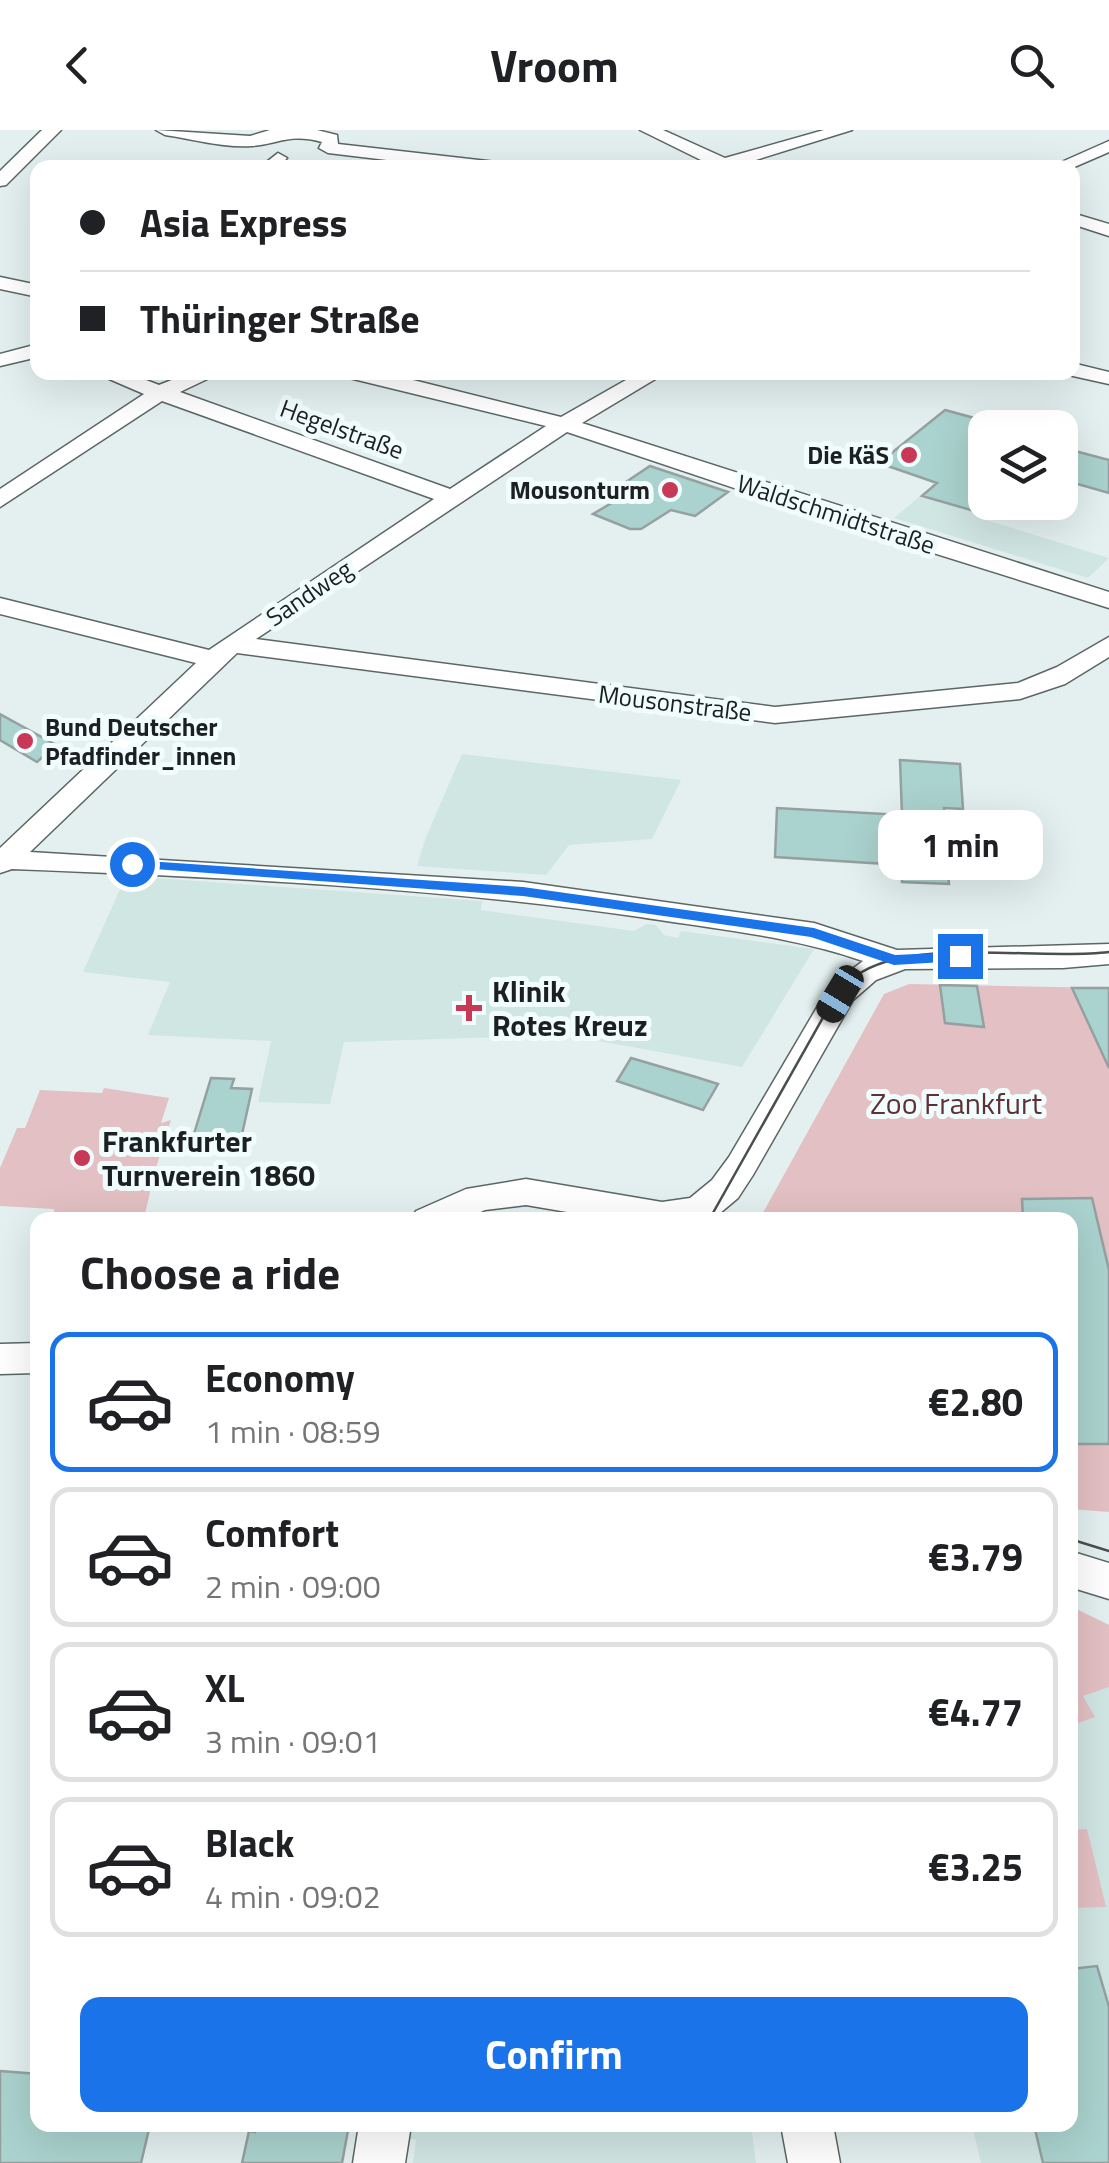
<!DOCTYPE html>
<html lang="en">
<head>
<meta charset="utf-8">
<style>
  :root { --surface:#fff; --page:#f6f6f6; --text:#202124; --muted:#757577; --line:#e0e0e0; --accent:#1a73e8 }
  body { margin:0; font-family:"Titillium Web",sans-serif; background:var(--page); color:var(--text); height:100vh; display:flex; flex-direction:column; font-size:38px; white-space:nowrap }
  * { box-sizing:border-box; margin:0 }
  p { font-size:32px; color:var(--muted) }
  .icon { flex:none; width:55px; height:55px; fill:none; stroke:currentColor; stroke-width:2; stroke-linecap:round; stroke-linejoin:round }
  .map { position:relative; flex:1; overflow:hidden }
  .sheet { position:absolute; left:30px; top:1082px; width:1048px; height:920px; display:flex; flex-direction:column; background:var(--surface); border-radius:20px; box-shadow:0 10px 40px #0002 }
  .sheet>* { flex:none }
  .guide { position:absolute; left:30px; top:30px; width:1050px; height:220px; border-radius:20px; box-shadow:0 10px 40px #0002; display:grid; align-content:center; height:220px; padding:0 50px; background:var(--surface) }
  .buttons { position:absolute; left:968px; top:280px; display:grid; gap:20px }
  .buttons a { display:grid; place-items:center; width:110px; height:110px; border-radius:20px; background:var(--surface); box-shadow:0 10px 40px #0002; font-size:50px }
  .end { position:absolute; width:45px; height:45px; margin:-22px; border:12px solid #1a73e8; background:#fff; box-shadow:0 0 0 5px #fff }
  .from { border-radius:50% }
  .bubble { position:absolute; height:70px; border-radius:20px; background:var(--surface); box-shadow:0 10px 40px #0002; font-size:32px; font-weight:700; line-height:70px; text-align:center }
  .car { position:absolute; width:30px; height:60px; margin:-30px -15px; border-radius:12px; box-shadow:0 0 8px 2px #0007; background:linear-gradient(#222 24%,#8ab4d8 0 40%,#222 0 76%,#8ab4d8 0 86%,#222 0) }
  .guide b { display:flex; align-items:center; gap:35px; height:95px; font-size:38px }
  .guide b+b { border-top:2px solid var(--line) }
  .guide i { width:25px; height:25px; background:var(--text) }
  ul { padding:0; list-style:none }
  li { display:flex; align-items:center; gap:30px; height:140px; margin:0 20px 15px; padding:0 30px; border:5px solid var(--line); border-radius:20px }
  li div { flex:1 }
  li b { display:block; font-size:38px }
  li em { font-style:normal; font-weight:700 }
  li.selected { border-color:var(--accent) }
  li>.icon { width:90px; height:90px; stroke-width:1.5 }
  h2 { padding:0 50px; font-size:45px; line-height:120px }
  .button { display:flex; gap:20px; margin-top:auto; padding:20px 50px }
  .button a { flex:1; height:115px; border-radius:20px; background:var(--accent); color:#fff; font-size:40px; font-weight:700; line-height:115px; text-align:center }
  header { display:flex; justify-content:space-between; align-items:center; height:130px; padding:0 50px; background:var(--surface); font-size:45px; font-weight:700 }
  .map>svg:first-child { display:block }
  .built { fill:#d0e6e3 }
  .green { fill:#e3c0c3 }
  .building { fill:#aad2ce; stroke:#95a1a0; stroke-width:2.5 }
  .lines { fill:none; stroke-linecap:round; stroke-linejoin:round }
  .minor-casing { stroke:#5b6665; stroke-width:3 }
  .minor { fill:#fff; fill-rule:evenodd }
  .tram { stroke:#494f4e; stroke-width:2.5 }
  .route { fill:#1a73e8 }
  .poi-dot { fill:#c83857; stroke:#f1fdfc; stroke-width:4 }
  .labels { text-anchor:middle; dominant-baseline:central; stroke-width:10; stroke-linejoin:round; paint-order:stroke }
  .far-street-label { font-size:25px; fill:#1c2020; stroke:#f1fdfc }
  .far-poi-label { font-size:25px; font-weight:bold; fill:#1c2020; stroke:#f1fdfc; text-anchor:end }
  .poi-label { font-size:30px; font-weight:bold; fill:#1c2020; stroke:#f1fdfc; text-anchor:start }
  .park-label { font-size:30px; fill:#612f36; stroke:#f1fdfc }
</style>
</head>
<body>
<header><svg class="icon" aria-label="back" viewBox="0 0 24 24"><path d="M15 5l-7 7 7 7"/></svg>Vroom<svg class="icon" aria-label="search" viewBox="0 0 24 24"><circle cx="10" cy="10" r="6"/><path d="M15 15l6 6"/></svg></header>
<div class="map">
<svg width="1109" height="2033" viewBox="0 0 1109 2033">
  <rect width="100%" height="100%" fill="#e3f0ef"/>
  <path class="built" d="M 956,336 L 985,372 L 1001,373 L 983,389 L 1109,428 L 1088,448 L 894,388 Z
    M 462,624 L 681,650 L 652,709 L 569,715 L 546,745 L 417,736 L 426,707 Z
    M 126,746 L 482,771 L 481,780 L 634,801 L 647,794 L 656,795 L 664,805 L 678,808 L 681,801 L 814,819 L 742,937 L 566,905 L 344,912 L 330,974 L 258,972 L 271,911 L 148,905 L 170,852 L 83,842 Z
    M 1070,1476 L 1109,1495 L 1109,2033 L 981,2033 L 972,1995 L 1070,1995 Z
    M 400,1995 L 751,1995 L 756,2033 L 413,2033 L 416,2010 L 398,2007 Z"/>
  <path class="green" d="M 909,854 L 1109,858 L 1109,1382 L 1070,1379 L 1070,1090 L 759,1090 L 884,864 Z
    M 104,958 L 169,968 L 161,993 L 171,990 L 155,1041 L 102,1037 L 99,1044 L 142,1045 L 141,1054 L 152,1054 L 144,1088 L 54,1085 L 54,1079 L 0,1076 L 0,1038 L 17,998 L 25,998 L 40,960 L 102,963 Z
    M 1070,1476 L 1109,1495 L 1109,1557 L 1083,1566 L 1095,1587 L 1070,1596 Z
    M 1087,1699 L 1106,1777 L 1070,1778 L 1070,1700 Z"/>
  <path class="building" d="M 945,280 L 978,289 L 974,293 L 985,296 L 985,384 L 922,366 L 937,353 L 879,333 Z
    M 1060,317 L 1109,330 L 1109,363 L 1060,349 Z
    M 650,336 L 728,362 L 695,386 L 671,380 L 641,399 L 630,399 L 593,384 L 637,358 L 623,354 Z
    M 0,584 L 56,615 L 37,632 L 0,610 Z
    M 900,630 L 960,634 L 963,679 L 944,678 L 949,754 L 902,752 L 902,735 L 775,727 L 777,678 L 902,685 Z
    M 940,855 L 977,856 L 984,897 L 945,893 Z
    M 1072,858 L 1109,858 L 1109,938 Z
    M 631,928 L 696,947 L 718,954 L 703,980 L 617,951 Z
    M 211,948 L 234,949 L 231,958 L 252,959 L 239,1018 L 190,1017 Z
    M 1092,1068 L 1109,1140 L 1109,1314 L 1070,1314 L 1070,1090 L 1023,1090 L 1022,1069 Z
    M 1097,1836 L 1109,1877 L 1109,2033 L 1043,2033 L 1034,1995 L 1070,1995 L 1070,1839 Z
    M 0,1941 L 38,1944 L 38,1995 L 150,1995 L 141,2033 L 0,2033 Z
    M 256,1995 L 349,1995 L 342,2033 L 242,2033 L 249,2001 L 255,2002 Z"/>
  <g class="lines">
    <defs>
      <path id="minor" d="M 42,0 L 61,0 L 6,55 L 0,56 L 0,41 Z
        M 156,0 L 250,6 L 270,0 L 317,0 L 337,5 L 338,14 L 505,33 L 513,38 L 454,38 L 328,23 L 319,18 L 322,12 C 289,3 279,14 252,16 C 224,18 192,9 165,5 Z
        M 640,0 L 663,0 L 725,28 L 824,0 L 852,0 L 730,38 L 701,38 L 707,33 Z
        M 1109,11 L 1109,22 L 1072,38 L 1048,38 Z
        M 278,23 L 287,28 L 278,38 L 259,38 Z
        M 1072,83 L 1109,94 L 1109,106 L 1072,94 Z
        M 0,147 L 38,155 L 38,167 L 0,159 Z
        M 38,214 L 38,227 L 0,236 L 0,224 Z
        M 1072,233 L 1109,242 L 1109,254 L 1064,244 L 1072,242 Z
        M 93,242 L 125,242 L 159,255 L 192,242 L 222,242 L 180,262 L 450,359 L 546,296 L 345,247 L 343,242 L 381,242 L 561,287 L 640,242 L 667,242 L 582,293 L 1109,462 L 1109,478 L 863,401 L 567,302 L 256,509 L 775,577 L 1018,553 L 1057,537 L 1109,507 L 1109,527 L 1065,554 L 1020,569 L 775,593 L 237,523 L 30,722 L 523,752 L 814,793 L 897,820 L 1109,814 L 1109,834 L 1063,838 L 905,839 L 876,850 L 853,870 L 753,1045 L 738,1068 L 713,1089 L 614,1090 L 526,1075 L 485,1080 L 463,1090 L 411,1090 L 416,1081 L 466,1059 L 526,1049 L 662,1072 L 690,1068 L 712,1050 L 729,1027 L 829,857 L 863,831 C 791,806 716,799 640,787 C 433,757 221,747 12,739 L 0,743 L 0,718 L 196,533 L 0,484 L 0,468 L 209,520 L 434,369 L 162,271 L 0,377 L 0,359 L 144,264 Z
        M 38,1213 L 38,1243 L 0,1244 L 0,1214 Z
        M 1070,1421 L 1109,1433 L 1109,1469 L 1070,1457 Z
        M 359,1995 L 411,1995 L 405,2033 L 353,2033 Z
        M 781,1995 L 833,1995 L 840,2033 L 788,2033 Z"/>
    </defs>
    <use href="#minor" class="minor-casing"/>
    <use href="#minor" class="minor"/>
    <path class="tram" d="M 709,1090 L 834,868 C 841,861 848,853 856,846 C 910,806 1040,831 1109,822
      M 1070,1409 L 1109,1421"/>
  </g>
  <path class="route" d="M 132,730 L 523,757 L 814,798 L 895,825 L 960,822 L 967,826 L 960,831 L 894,835 L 811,807 L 523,766 L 127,737 L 127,731 Z"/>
  <g class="poi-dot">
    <circle cx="909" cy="325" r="10"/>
    <circle cx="670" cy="360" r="10"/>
    <circle cx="25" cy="611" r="10"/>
    <path d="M464 863h10v10h10v10h-10v10h-10v-10h-10v-10h10z"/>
    <circle cx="82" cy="1028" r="10"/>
  </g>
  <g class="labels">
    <g class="far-street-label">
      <text transform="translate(342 299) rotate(20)">Hegelstraße</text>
      <text transform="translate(836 384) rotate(18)">Waldschmidtstraße</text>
      <text transform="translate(309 463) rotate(-34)">Sandweg</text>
      <text transform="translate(675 573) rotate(7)">Mousonstraße</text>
    </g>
    <g class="far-poi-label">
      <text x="889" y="325">Die KäS</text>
      <text x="650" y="360">Mousonturm</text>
      <text x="45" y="597" text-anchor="start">Bund Deutscher<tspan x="45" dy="29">Pfadfinder_innen</tspan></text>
    </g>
    <g class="poi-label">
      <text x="492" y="861">Klinik<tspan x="492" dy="34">Rotes Kreuz</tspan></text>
      <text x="102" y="1011">Frankfurter<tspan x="102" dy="34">Turnverein 1860</tspan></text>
    </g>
    <g class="park-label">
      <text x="956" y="973">Zoo Frankfurt</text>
    </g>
  </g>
</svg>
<div class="buttons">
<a><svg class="icon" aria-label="layers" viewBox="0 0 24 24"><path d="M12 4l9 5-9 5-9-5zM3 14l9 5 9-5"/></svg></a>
</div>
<i class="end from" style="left:132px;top:734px"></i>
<i class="end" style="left:960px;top:826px"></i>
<div class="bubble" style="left:878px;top:680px;width:165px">1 min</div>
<i class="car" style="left:840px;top:864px;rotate:211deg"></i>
<div class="guide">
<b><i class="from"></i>Asia Express</b>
<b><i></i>Thüringer Straße</b>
</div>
<section class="sheet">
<h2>Choose a ride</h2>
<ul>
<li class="selected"><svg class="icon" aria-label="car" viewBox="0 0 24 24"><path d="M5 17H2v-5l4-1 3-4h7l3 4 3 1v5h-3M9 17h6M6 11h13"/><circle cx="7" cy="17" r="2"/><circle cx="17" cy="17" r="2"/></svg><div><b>Economy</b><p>1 min · 08:59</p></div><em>€2.80</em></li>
<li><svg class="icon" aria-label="car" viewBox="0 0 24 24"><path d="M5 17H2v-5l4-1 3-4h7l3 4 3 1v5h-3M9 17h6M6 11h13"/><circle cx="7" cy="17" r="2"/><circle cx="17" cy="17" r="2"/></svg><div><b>Comfort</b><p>2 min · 09:00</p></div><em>€3.79</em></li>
<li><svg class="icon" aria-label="car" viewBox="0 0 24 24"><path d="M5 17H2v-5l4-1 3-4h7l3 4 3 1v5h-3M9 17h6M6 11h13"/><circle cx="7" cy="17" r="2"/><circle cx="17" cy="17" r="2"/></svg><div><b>XL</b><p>3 min · 09:01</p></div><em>€4.77</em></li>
<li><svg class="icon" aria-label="car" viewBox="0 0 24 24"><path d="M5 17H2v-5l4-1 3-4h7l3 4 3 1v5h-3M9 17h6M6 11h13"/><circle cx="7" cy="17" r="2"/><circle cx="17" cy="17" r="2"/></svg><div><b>Black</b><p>4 min · 09:02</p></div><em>€3.25</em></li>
</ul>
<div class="button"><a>Confirm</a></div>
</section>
</div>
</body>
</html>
